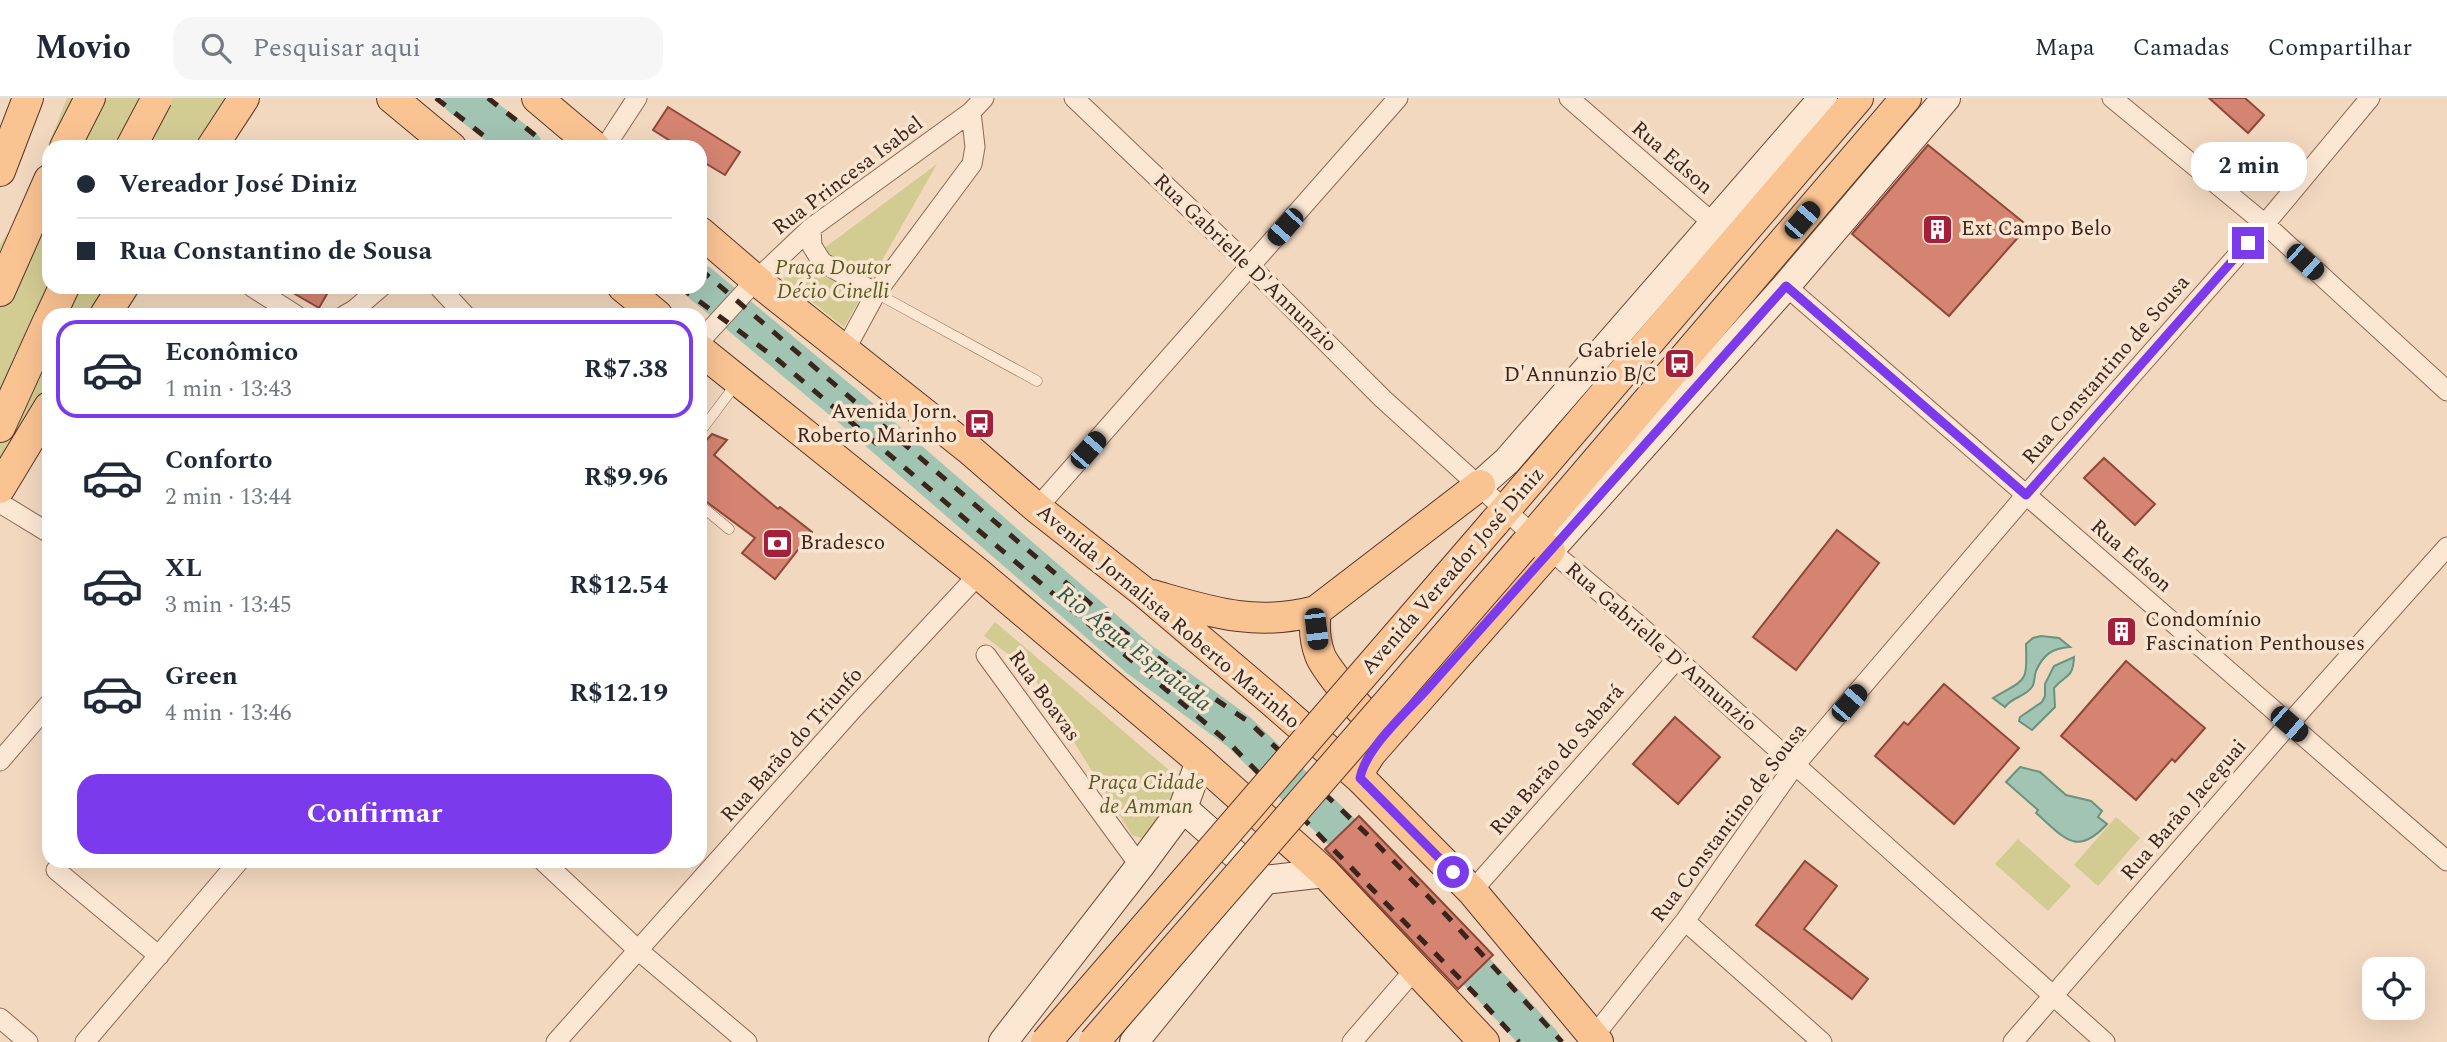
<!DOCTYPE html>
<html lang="pt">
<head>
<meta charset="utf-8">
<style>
  :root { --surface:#fff; --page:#f6f6f7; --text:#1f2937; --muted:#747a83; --line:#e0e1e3; --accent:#7c3aed }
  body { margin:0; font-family:Spectral,serif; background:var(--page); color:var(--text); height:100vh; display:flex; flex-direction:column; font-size:26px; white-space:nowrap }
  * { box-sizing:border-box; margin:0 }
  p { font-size:23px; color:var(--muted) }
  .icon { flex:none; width:38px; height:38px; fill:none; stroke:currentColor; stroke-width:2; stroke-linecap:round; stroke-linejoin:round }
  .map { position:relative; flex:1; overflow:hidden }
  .sheet { position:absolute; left:42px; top:210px; width:665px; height:560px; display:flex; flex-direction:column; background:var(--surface); border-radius:21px; box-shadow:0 7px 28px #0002 }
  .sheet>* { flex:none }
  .guide { position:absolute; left:42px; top:42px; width:665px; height:154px; border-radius:21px; box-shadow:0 7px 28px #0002; display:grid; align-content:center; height:154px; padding:0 35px; background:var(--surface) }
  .tools { position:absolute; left:2362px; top:859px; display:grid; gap:14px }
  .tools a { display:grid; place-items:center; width:63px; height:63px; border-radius:14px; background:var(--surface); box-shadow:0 7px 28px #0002; font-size:35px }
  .end { position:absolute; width:32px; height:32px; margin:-16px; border:9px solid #7c3aed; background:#fff; box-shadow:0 0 0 4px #fff }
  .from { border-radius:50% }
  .bubble { position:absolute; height:49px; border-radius:21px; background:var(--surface); box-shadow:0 7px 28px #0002; font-size:23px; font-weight:700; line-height:49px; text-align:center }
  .car { position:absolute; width:21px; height:42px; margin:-21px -10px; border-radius:9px; box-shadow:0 0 5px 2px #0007; background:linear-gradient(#222 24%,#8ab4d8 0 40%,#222 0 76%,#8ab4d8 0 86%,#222 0) }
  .guide b { display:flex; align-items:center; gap:24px; height:66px; font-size:26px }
  .guide b+b { border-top:2px solid var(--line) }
  .guide i { width:18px; height:18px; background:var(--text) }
  ul { padding:12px 0 0; list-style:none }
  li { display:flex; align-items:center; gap:21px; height:98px; margin:0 14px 10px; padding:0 21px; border:4px solid transparent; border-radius:21px }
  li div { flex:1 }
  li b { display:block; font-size:26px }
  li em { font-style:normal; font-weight:700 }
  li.selected { border-color:var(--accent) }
  li>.icon { width:63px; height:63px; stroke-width:1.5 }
  .button { display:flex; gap:14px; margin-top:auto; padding:14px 35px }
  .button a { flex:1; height:80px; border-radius:21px; background:var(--accent); color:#fff; font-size:28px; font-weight:700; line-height:80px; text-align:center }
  header { display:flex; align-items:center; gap:42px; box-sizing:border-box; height:98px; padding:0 35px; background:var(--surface); border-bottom:2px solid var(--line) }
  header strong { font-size:33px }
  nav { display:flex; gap:38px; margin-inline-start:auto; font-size:24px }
  .search { width:490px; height:63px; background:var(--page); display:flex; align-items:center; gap:18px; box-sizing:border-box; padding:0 24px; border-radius:21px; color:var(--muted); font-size:26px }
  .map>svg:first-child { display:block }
  .green { fill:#d2cb92 }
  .water { fill:#a2c4b3; stroke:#68937f; stroke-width:2 }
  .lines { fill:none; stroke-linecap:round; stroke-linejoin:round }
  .river { stroke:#a2c4b3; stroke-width:37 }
  .building { fill:#d58471; stroke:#8f4838; stroke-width:2 }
  .lane-casing { stroke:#8d6755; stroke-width:11 }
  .street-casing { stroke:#8d6755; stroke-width:21 }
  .secondary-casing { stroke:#6f4838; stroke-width:30 }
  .primary-casing { stroke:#5a362a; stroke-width:32 }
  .lane { stroke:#fce7d3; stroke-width:10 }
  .street { stroke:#fce7d3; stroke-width:19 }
  .secondary { stroke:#fce7d3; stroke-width:28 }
  .primary { stroke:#fac392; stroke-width:30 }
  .rail { stroke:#3b241b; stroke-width:5; stroke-dasharray:12 12; stroke-linecap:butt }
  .primary-bridge-casing { stroke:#5a362a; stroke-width:32; stroke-linecap:butt }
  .primary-bridge { stroke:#fac392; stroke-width:30 }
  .route { stroke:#7c3aed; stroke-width:9 }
  .labels { text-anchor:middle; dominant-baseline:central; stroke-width:7; stroke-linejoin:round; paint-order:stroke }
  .street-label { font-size:21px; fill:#3b241b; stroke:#f9e4cf }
  .poi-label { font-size:21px; fill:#3b241b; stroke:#f9e4cf; text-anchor:start }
  .park-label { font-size:21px; font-style:italic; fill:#585a20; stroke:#f9e4cf }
  .water-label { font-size:23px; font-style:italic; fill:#295c4e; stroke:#f9e4cf }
</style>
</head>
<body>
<header>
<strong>Movio</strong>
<div class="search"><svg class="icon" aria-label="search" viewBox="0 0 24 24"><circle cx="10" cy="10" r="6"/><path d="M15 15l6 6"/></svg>Pesquisar aqui</div>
<nav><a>Mapa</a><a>Camadas</a><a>Compartilhar</a></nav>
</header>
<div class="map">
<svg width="2447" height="944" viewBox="0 0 2447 944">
  <rect width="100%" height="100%" fill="#f2d8bf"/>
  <path class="green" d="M 67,0 L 232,0 L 202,49 L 49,49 L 49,189 L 116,189 L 99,217 L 49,217 L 49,299 L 0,380 L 0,147 L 24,110 Z
    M 937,66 L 844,229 L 783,181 Z
    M 995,524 L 1183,684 L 1151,743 L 1132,737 L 1029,572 L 984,538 Z
    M 2116,719 L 2140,740 L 2098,788 L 2074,767 Z
    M 2018,741 L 2071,788 L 2048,813 L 1995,766 Z"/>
  <path class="water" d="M 2041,538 L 2059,540 L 2070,549 C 2052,550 2043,557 2036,573 C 2034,578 2035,585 2032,589 C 2025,599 2012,599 2005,609 L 1993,600 C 2027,580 2027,586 2026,546 L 2033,540 Z
    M 2074,559 C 2073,581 2066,576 2054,590 L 2055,609 L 2032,632 L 2019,623 L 2020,619 L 2042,604 L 2045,598 L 2045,586 L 2054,568 Z
    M 2020,669 L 2040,674 L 2066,697 L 2091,703 L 2102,713 L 2098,719 L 2107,726 C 2076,760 2064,739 2036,715 L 2038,712 L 2006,684 Z"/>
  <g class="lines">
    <path class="river" d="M 461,0 L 524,49
      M 700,185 L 850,310 L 1139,561 L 1239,634 L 1379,770
      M 1443,837 L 1542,944"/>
  </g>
  <path class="building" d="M 2209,0 L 2245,0 L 2264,17 L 2248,35 Z
    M 668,9 L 740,54 L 725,77 L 700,62 L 700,49 L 680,49 L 653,32 Z
    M 1928,47 L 2028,128 L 1949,218 L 1852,136 Z
    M 283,189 L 331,189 L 319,210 Z
    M 712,336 L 727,342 L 714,357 L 778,411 L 780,409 L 812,434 L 775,481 L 742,455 L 755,440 L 700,399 L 700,345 L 702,347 Z
    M 2104,360 L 2155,406 L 2135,427 L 2084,380 Z
    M 1837,432 L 1879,465 L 1796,572 L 1753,539 Z
    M 2126,563 L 2205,630 L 2175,664 L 2172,661 L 2136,702 L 2061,638 Z
    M 1944,586 L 2019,650 L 1954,726 L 1875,658 L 1904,624 L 1908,627 Z
    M 1675,619 L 1720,659 L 1678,706 L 1633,666 Z
    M 1359,718 L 1493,857 L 1458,891 L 1325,751 Z
    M 1805,763 L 1837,788 L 1804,831 L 1868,881 L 1852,901 L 1756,827 Z"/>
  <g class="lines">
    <defs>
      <path id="lane" d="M 876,195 L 1037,283
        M 700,334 L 736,286
        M 700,407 L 729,431"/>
      <path id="street" d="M 1074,0 L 1250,168 L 1383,301 L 1533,437
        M 1569,0 L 1714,126
        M 2112,0 L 2265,126 L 2447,293
        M 605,49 L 637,0
        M 811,130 L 812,148 L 822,164 L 876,195
        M 1786,188 L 2447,763
        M 252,189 L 296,217
        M 439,189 L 465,217
        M 345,217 L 354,212 L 381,189
        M 700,243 L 756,182 L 811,130 L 971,14 L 984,0
        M 845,252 L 876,195 L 972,66 L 975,49 L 971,14
        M 0,405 L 49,435
        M 1037,410 L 1398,0
        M 1550,452 L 1641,529 L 2105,944
        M 986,557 L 1140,768
        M 0,663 L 49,606
        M 543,763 L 639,853 L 747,944
        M 56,772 L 159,858
        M 1472,793 L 1676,562
        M 1685,823 L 1822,944
        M 0,920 L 28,944
        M 1594,938 L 1685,823 L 1795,667 L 2026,397 L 2265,126 L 2370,0
        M 85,944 L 239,763
        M 556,944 L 854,610 L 979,476
        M 1352,944 L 1416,870
        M 2013,944 L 2289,626 L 2447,449"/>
      <path id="secondary" d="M 1480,387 L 1507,363 L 1823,0
        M 1533,437 L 1550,452 L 1786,188 L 1946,0
        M 1183,710 L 1263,781
        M 1003,944 L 1140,768 L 1183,710 L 1200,663
        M 1134,944 L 1265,782 L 1325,775"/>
      <path id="primary" d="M 392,0 L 451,49
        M 537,0 L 595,49
        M 65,49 L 90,0
        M 212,49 L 244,0
        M 0,73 L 28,0
        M 700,134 L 756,182 L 969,351 L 1037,410 L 1145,495 L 1272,603 L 1360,680 L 1472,793 L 1598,944
        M 623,189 L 657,217
        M 0,193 L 49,82
        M 51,217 L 64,189
        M 105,217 L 123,189
        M 700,252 L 979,476 L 1200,663 L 1325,775 L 1484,944
        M 0,329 L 49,221
        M 0,390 L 49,309
        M 1494,425 L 1858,0
        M 1523,449 L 1906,0
        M 1152,497 C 1212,514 1254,529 1316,513 L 1480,387
        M 1316,513 C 1314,527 1315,544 1320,557 C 1324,569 1367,623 1379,628 C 1384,631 1389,630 1395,628
        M 1360,680 L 1362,669 L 1371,655 L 1550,452"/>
    </defs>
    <use href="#lane" class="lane-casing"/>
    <use href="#street" class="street-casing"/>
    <use href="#secondary" class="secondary-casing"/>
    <use href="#primary" class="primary-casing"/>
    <use href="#lane" class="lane"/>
    <use href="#street" class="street"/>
    <use href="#secondary" class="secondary"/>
    <use href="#primary" class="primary"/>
    <path class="rail" d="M 436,0 L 498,49
      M 488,0 L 550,49
      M 700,171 L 1113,525 L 1187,582 L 1249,624 L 1372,741 L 1449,820 L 1562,944
      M 680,189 L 778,262 L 1230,646 L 1475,896 L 1519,944"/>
    <defs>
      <path id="primary-bridge" d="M 131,49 L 157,0
        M 1046,944 L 1494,425
        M 1094,944 L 1523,449"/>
    </defs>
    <use href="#primary-bridge" class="primary-bridge-casing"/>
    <use href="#primary-bridge" class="primary-bridge"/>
  </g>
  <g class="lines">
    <path class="route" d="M 1453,774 L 1360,680 C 1366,649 1408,613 1429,589 L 1786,188 L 2026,397 L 2248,145"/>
  </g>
  <defs>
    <symbol id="building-square" viewBox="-11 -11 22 22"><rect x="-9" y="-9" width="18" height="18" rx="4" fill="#a31f3c" stroke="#f9e4cf"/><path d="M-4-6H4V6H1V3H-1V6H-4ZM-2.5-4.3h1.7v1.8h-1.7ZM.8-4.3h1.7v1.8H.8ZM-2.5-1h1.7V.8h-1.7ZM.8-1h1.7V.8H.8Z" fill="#fff"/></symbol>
    <symbol id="bus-square" viewBox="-11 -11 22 22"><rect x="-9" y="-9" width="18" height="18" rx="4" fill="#a31f3c" stroke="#f9e4cf"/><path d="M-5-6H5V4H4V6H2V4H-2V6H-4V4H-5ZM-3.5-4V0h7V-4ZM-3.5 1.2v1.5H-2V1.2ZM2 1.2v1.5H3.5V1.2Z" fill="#fff"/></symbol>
    <symbol id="bank-square" viewBox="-11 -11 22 22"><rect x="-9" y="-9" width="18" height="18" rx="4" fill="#a31f3c" stroke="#f9e4cf"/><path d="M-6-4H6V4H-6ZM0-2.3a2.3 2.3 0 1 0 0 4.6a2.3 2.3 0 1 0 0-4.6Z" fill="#fff"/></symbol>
  </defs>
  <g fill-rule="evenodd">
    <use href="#building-square" x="1920" y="114" width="35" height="35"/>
    <use href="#bus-square" x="1662" y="248" width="35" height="35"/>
    <use href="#bus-square" x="962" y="308" width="35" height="35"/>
    <use href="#bank-square" x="760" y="428" width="35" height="35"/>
    <use href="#building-square" x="2104" y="516" width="35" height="35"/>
  </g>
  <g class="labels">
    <g class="street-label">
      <text transform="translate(1672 60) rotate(41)">Rua Edson</text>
      <text transform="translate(848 78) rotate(-37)">Rua Princesa Isabel</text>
      <text transform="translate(1245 165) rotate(44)">Rua Gabrielle D'Annunzio</text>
      <text transform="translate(2106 272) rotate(-49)">Rua Constantino de Sousa</text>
      <text transform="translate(2131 458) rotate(41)">Rua Edson</text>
      <text transform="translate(1453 473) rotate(-49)">Avenida Vereador José Diniz</text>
      <text transform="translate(1168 519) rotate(40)">Avenida Jornalista Roberto Marinho</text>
      <text transform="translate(1661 549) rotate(41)">Rua Gabrielle D'Annunzio</text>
      <text transform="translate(1044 598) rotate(54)">Rua Boavas</text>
      <text transform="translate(792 647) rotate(-48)">Rua Barão do Triunfo</text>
      <text transform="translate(1557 662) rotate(-49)">Rua Barão do Sabará</text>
      <text transform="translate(2184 712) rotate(-49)">Rua Barão Jaceguai</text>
      <text transform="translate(1729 725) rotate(-53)">Rua Constantino de Sousa</text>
    </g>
    <g class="poi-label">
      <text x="1961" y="131">Ext Campo Belo</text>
      <text x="1657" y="253" text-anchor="end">Gabriele<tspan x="1657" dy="24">D'Annunzio B/C</tspan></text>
      <text x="957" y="314" text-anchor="end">Avenida Jorn.<tspan x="957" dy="24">Roberto Marinho</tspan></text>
      <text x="800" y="445">Bradesco</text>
      <text x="2145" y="522">Condomínio<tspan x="2145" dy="24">Fascination Penthouses</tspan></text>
    </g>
    <g class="park-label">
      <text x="833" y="170">Praça Doutor<tspan x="833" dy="24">Décio Cinelli</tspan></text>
      <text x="1146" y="685">Praça Cidade<tspan x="1146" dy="24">de Amman</tspan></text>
    </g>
    <g class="water-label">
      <text transform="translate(1134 551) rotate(38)">Rio Água Espraiada</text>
    </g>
  </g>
</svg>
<div class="tools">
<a><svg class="icon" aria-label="locate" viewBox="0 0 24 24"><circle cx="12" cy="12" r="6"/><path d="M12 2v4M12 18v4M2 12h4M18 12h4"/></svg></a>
</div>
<i class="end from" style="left:1453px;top:774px"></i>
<i class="end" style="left:2248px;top:145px"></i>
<div class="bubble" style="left:2191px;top:44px;width:116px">2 min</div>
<i class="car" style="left:1802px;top:122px;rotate:41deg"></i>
<i class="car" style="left:1285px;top:129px;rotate:222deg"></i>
<i class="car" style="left:2305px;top:164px;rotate:132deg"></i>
<i class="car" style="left:1088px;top:352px;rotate:41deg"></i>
<i class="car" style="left:1316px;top:531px;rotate:173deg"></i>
<i class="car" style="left:1849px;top:605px;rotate:41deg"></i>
<i class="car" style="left:2289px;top:626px;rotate:131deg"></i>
<div class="guide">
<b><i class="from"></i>Vereador José Diniz</b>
<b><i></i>Rua Constantino de Sousa</b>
</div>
<section class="sheet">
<ul>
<li class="selected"><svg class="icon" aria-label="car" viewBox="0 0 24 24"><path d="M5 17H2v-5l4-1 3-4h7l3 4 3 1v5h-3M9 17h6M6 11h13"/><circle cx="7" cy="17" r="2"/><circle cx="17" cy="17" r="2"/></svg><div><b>Econômico</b><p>1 min · 13:43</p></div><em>R$7.38</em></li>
<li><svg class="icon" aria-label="car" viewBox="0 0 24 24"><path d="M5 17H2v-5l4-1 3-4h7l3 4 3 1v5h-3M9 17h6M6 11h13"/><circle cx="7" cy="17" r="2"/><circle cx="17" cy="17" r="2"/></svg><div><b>Conforto</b><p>2 min · 13:44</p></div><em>R$9.96</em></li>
<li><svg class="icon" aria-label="car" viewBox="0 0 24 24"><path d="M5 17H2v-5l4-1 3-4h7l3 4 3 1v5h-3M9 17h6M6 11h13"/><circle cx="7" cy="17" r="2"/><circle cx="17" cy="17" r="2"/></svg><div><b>XL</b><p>3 min · 13:45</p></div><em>R$12.54</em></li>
<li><svg class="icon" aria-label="car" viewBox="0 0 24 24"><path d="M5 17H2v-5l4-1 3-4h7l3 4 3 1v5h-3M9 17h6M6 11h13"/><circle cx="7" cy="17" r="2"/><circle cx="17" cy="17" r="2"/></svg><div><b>Green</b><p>4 min · 13:46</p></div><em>R$12.19</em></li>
</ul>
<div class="button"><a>Confirmar</a></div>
</section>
</div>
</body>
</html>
